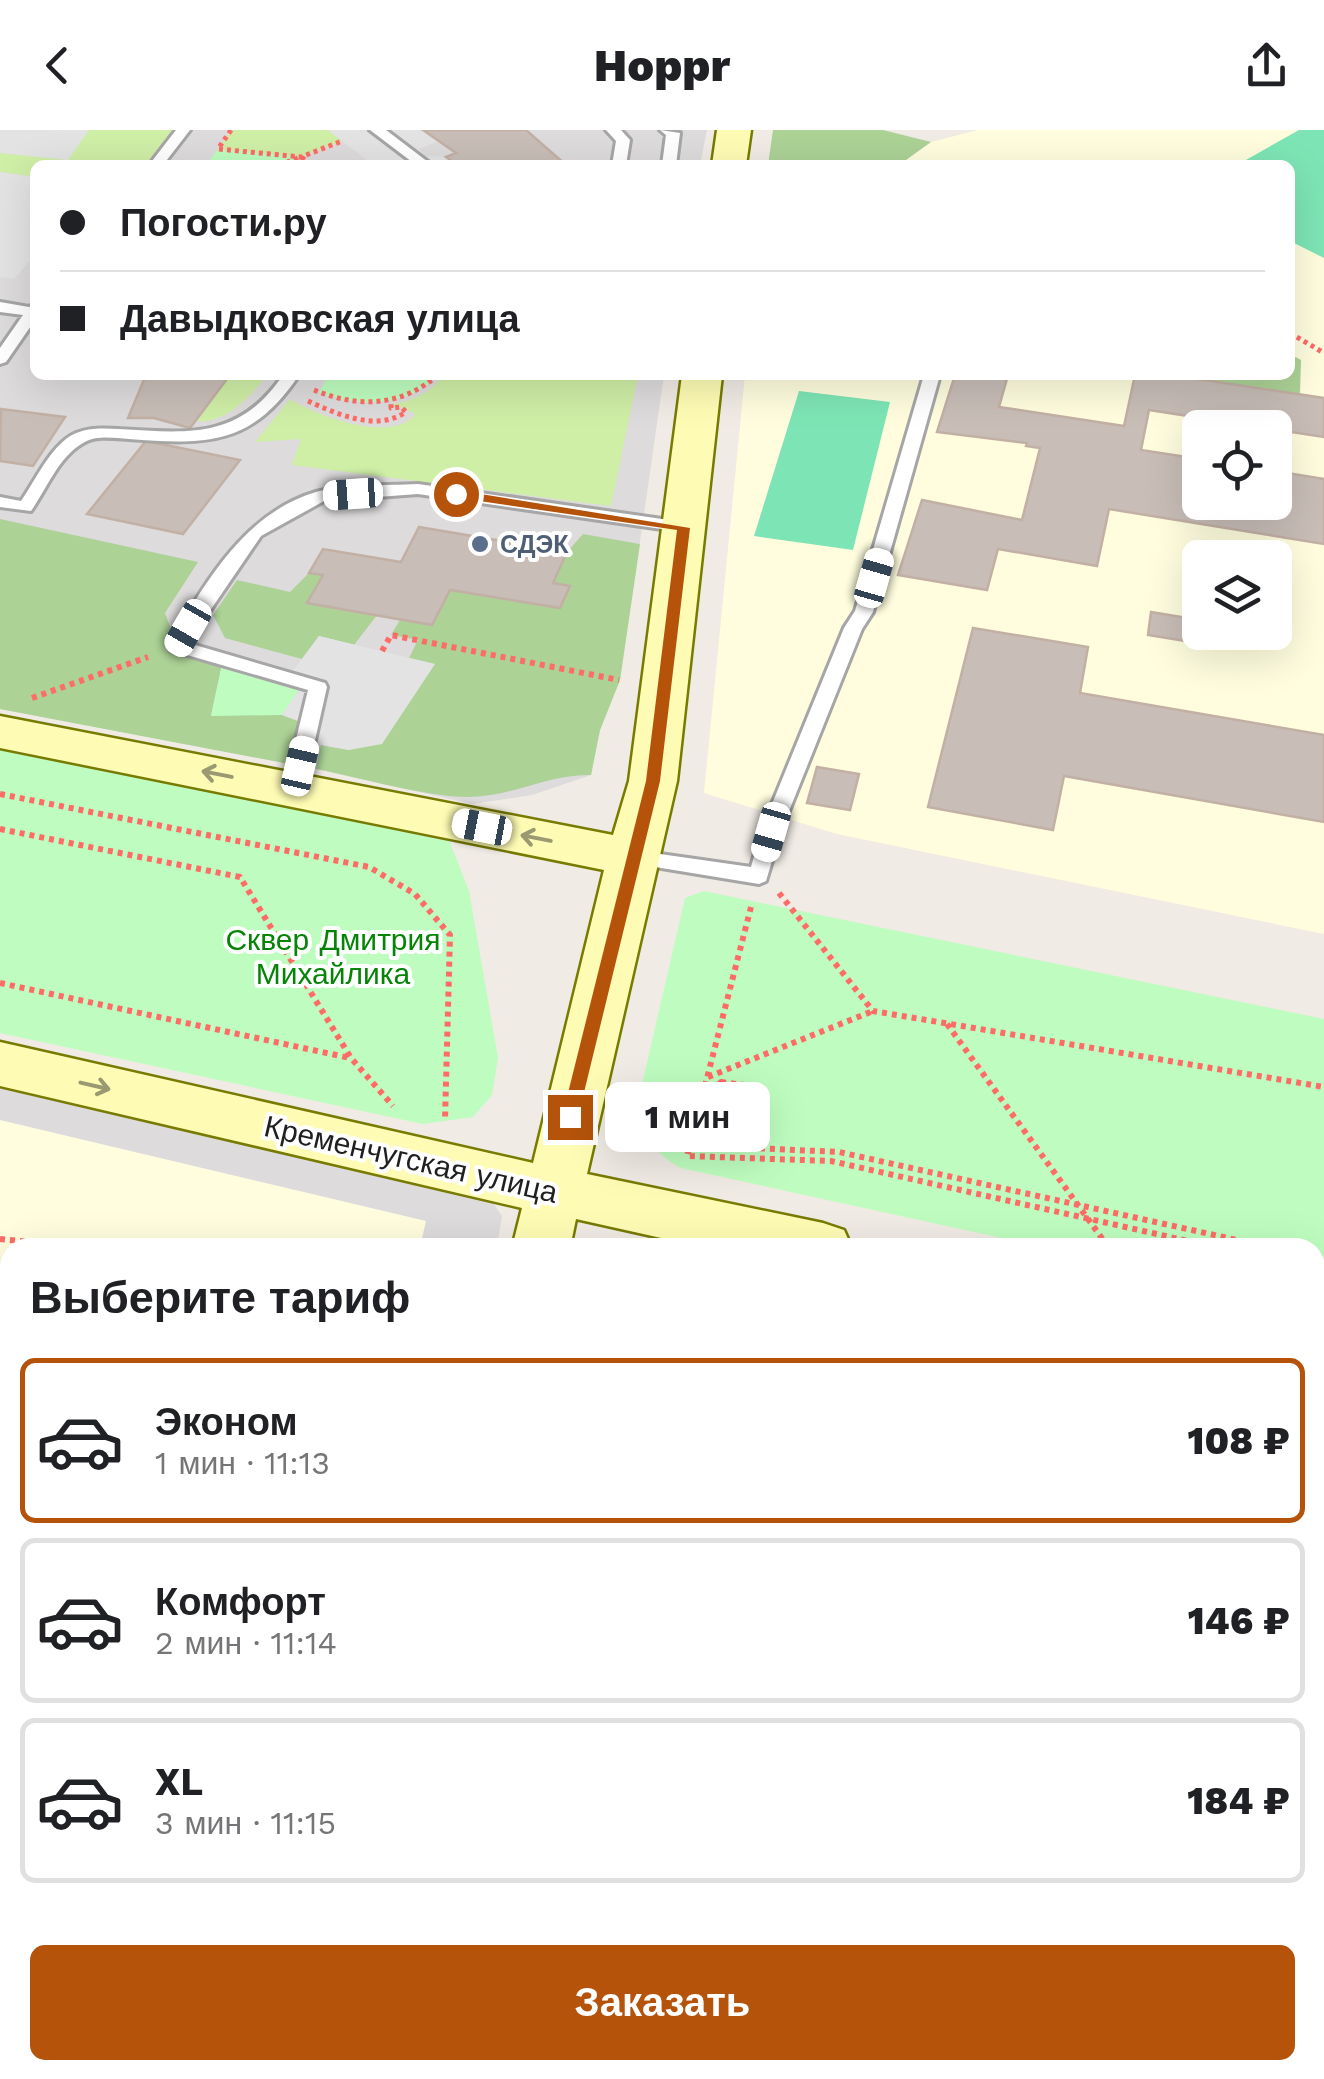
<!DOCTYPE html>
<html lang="ru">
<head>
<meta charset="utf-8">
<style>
  :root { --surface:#fff; --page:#f6f6f6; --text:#202124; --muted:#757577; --line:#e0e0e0; --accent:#b45309 }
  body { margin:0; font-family:"Work Sans",sans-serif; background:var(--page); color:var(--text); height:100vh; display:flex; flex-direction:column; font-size:38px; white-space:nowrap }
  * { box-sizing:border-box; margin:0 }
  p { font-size:32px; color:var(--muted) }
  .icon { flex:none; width:55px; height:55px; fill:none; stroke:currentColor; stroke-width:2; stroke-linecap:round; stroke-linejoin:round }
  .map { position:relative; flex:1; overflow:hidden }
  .panel { position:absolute; left:0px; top:1108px; width:1325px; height:842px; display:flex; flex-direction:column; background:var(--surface); border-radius:30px 30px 0 0; box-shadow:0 10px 40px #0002 }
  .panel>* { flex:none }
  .banner { position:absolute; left:30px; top:30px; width:1265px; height:220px; border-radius:15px; box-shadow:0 10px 40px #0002; display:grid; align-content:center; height:220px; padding:0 30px; background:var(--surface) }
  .buttons { position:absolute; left:1182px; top:280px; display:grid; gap:20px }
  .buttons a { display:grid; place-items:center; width:110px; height:110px; border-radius:15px; background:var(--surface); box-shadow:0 10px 40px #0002; font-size:50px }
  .end { position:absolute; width:45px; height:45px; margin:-22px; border:12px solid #b45309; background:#fff; box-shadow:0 0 0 5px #fff }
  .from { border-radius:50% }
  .bubble { position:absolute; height:70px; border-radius:15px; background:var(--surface); box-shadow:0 10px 40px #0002; font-size:32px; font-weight:800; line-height:70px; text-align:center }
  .car { position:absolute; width:30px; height:60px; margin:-30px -15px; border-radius:12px; box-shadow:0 0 8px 2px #0007; background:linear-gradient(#fff 24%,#345 0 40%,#fff 0 76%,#345 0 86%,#fff 0) }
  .banner b { display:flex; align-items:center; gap:35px; height:95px; font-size:38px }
  .banner b+b { border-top:2px solid var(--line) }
  .banner i { width:25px; height:25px; background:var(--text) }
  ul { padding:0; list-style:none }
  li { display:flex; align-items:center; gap:30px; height:165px; margin:0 20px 15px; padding:0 10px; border:5px solid var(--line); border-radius:15px }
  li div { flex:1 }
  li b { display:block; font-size:38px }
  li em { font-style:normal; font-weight:800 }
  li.on { border-color:var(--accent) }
  li>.icon { width:90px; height:90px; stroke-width:1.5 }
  h2 { padding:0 30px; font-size:45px; line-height:120px }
  .cta { display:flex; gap:20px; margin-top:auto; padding:20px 30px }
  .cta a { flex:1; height:115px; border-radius:15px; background:var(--accent); color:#fff; font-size:40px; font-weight:800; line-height:115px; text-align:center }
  header { display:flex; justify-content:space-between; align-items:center; height:130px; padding:0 30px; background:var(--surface); font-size:45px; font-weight:800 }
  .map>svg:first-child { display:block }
  .residential { fill:#dddbdc }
  .education { fill:#fffdde; fill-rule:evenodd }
  .grass { fill:#cfeea6 }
  .forest { fill:#acd296 }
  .park { fill:#befdbf }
  .pitch { fill:#7de5b5 }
  .parking { fill:#e3e3e3 }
  .building { fill:#c8bdb7; stroke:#c3b0a5; stroke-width:2.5 }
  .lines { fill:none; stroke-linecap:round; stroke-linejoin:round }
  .lane-casing { stroke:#a6a6a6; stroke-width:6 }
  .secondary-casing { stroke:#777b00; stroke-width:5 }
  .path-far2 { stroke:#ff6b66; stroke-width:5; stroke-dasharray:4 4; stroke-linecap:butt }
  .path-far1 { stroke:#ff6b66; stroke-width:6; stroke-dasharray:5 5; stroke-linecap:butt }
  .path { stroke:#ff6b66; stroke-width:8; stroke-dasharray:6 6; stroke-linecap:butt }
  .lane { fill:#fff; fill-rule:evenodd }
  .secondary { fill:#fefcb4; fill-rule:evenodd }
  .oneway { stroke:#9a9971 }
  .route { fill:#b45309 }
  .service-dot { fill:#5c6f8a; stroke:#fff; stroke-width:4 }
  .labels { text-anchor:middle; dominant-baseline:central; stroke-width:8; stroke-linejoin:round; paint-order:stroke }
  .far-service-label { font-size:25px; font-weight:bold; fill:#4e5e75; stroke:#fff; text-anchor:start }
  .park-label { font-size:30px; fill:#048505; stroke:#fff }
  .street-label { font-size:30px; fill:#1f1f1f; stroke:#fff }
</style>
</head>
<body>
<header><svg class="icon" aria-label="back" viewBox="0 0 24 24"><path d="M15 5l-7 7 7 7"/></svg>Hoppr<svg class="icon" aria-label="share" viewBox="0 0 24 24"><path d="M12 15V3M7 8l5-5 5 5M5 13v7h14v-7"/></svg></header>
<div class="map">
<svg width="1324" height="1949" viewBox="0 0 1324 1949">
  <rect width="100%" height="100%" fill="#f0ebe4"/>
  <path class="residential" d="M 0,0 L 707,0 L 700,35 L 35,35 L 35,245 L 664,245 L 620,550 L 600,600 L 591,645 L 532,665 L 473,674 L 316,639 L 0,579 Z
    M 0,948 L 482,1057 L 502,1086 L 497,1117 L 10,1118 L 10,1940 L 350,1940 L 349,1949 L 0,1949 Z
    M 1315,1273 L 1324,1275 L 1324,1949 L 458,1949 L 459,1940 L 1315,1940 Z"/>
  <path class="education" d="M 978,0 L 1324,0 L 1324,804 L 837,704 L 704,663 L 745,245 L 1290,245 L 1290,35 L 899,35 L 931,12 ZM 1200,298 L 1275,298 L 1275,372 L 1200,372 ZM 1200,428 L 1275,428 L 1275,502 L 1200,502 Z
    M 0,990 L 426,1091 L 420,1117 L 10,1118 L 10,1607 L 0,1606 Z"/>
  <path class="grass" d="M 89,0 L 183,0 L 156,35 L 35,35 L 35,47 L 0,42 L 0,23 L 68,29 Z
    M 231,0 L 328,0 L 342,11 L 301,27 L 218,19 Z
    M 230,245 L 267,245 C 251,266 225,295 195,291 Z
    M 442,245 L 638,245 L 611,376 L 292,335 L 301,309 L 255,312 L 290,269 C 315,285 393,315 415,284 L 401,277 L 391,278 L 391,275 C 411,270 432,264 442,245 Z"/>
  <path class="forest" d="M 773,0 L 883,0 L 931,12 L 899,35 L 768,35 Z
    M 1290,224 L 1301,230 L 1300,264 L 1171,245 L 1290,245 Z
    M 0,389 L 198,432 L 165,483 L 177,516 L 223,530 L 211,585 L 282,585 L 309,595 L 300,636 L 0,579 Z
    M 583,404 L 640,414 L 620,550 L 600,600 L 591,645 C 548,644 515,666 470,667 C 430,668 358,647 316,639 L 321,615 L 349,620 L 434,534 L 409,528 L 418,510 L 391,505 L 400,490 L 432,495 L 450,460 L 559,478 L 570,456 L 553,453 L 567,422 Z
    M 309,443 L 323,445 L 307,473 L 377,485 L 354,515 L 319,506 L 302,529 L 225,508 L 213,485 L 237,450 L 290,462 Z
    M 10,1579 L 10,1843 L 0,1842 L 0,1583 Z
    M 459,1940 L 685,1940 L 684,1949 L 458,1949 Z"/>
  <path class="park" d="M 218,19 L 301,27 L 279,35 L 206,35 Z
    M 328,245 L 438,245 C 406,279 360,276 319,263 Z
    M 223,530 L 303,553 L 282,585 L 211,586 Z
    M 0,616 L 426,696 L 449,710 L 469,761 L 498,928 L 492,965 L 473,987 L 423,994 L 0,903 Z
    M 704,761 L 1324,889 L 1324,1180 L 1315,1178 L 1315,1118 L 1043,1117 L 681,1038 C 650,1021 648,1008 637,976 L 685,768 Z"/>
  <path class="pitch" d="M 1299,0 L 1324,0 L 1324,128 L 1290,111 L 1290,35 L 1237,35 Z
    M 799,261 L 890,272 L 853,420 L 754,406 Z"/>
  <path class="parking" d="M 0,0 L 89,0 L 68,30 L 0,23 Z
    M 328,0 L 423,0 L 439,11 L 419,19 L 425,26 L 446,27 L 458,35 L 373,35 Z
    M 0,42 L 35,47 L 35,125 L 14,149 L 0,147 Z
    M 319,506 L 435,534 L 382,614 L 349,620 L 305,612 L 309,595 L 282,585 L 303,554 L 287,549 Z
    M 1315,1770 L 1324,1771 L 1324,1898 L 1315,1896 Z"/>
  <path class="building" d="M 423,0 L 526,0 L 566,35 L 458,35 L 446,27 L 456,23 Z
    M 146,245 L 230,245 L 190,298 L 154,288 L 128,288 Z
    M 955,245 L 1008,245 L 999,277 L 1124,296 L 1135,245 L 1171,245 L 1324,268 L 1324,307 L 1149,280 L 1141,320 L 1200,329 L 1200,372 L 1275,372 L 1275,341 L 1324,349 L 1324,414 L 1109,379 L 1097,436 L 998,419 L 987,460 L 898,445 L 922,370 L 1022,390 L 1040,318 L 1026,316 L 1027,313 L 937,302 Z
    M 1,279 L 65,287 L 33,336 L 0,331 Z
    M 146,311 L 240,330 L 183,404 L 87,384 Z
    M 419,397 L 567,422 L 553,453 L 570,456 L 560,478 L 450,460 L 432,495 L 307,473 L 323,445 L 309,443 L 323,419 L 401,432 Z
    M 1151,482 L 1200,490 L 1200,502 L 1205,502 L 1204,514 L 1148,505 Z
    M 973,498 L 1088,517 L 1080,563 L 1324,605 L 1324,692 L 1064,646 L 1053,700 L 928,677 Z
    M 817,637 L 859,644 L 850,680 L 807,673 Z
    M 10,1294 L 10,1497 L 0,1496 L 0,1324 Z
    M 724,1940 L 1248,1940 L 1249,1949 L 724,1949 Z"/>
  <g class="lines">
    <defs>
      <path id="lane" d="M 176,0 L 190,0 L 163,35 L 149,35 Z
        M 370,0 L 386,0 L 432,35 L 416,35 Z
        M 606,0 L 621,0 L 630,10 L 626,35 L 612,35 L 616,11 Z
        M 660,0 L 680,3 L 676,35 L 662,35 L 666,5 Z
        M 0,172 L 29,177 L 35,174 L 35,190 L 6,232 L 0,234 L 0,218 L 23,185 L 0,182 Z
        M 283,245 L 299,245 C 252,315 208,315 129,309 C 114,308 96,305 83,313 C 59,326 46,360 31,381 L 0,377 L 0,367 L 21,371 C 35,351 47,324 66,309 C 81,297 101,298 118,299 C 189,303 239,310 283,245 Z
        M 924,245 L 940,245 L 873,482 L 862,499 L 781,701 L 766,751 L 759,754 L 625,732 L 622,727 L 625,722 L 632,720 L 751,737 L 761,701 L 844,498 L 855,481 Z
        M 418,354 L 683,392 L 692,397 L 683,402 L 418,364 L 324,371 L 261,406 L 188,513 L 325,553 L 327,557 L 304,659 L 294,666 L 287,664 L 284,659 L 308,560 L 170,520 L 168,516 C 204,455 244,383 316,362 C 347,353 386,356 418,354 Z
        M 1324,1358 L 1324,1424 L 1315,1428 L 1315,1361 Z
        M 0,1889 L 10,1890 L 10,1920 L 0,1919 Z
        M 1254,1940 L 1286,1940 L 1287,1949 L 1255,1949 Z"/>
      <path id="secondary" d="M 717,0 L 751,0 L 746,35 L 712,35 Z
        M 682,245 L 722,245 L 677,651 L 587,1044 L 823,1093 L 844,1100 L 852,1118 L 706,1118 L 576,1089 L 570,1118 L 512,1118 L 522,1078 L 0,956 L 0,912 L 533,1033 L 604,740 L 0,618 L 0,586 L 613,705 L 629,651 Z
        M 1315,1198 L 1324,1200 L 1324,1254 L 1315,1252 Z
        M 370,1940 L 446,1940 L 444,1949 L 368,1949 Z"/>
    </defs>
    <use href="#lane" class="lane-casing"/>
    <use href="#secondary" class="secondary-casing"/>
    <path class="path-far2" d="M 231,0 L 218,19 L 301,27 L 342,11
      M 279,35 L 301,27 L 312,35
      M 1290,203 L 1324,223
      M 314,260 C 358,278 401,277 438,245
      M 308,271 C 337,284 376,302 406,282 L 401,277 L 391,278 L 391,271"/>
    <path class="path-far1" d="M 382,521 L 391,505 L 619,550
      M 32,568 L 148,527
      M 0,664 L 369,737 L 415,764 L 450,805 L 445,990
      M 0,699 L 240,747 L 351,928 L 393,976
      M 779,763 L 873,881 L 1324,957
      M 751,777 L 687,1026 L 831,1031 L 1219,1118
      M 0,853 L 350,928
      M 947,894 L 1109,1118
      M 708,947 L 873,881
      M 721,952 L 752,956 L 764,980 L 745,1000 L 713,996 L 701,972 Z
      M 690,1015 L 839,1022 L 1273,1118
      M 0,1109 L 92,1118"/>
    <path class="path" d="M 86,1117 L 92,1118
      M 1315,1127 L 1324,1129
      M 1315,1139 L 1324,1141
      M 1315,1300 L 1324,1302
      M 0,1564 L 10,1565
      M 526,1949 L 528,1940
      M 684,1949 L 685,1940"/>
    <use href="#lane" class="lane"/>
    <use href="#secondary" class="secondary"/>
  </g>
  <defs><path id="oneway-shaft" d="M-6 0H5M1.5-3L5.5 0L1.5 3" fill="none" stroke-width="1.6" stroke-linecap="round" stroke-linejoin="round" transform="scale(2.5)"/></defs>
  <g class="oneway">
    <use href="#oneway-shaft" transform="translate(217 644) rotate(-169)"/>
    <use href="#oneway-shaft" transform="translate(536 708) rotate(-169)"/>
    <use href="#oneway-shaft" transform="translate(95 956) rotate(13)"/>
  </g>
  <path class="route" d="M 456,360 L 690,398 L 660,651 L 578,987 L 570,994 L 562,987 L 646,651 L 677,400 L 452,367 Z"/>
  <circle class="service-dot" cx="480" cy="414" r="10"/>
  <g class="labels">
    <g class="far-service-label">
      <text x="500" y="414">СДЭК</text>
    </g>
    <g class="park-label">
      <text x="333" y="809">Сквер Дмитрия<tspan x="333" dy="34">Михайлика</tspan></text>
    </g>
    <g class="street-label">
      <text transform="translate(411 1029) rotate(13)">Кременчугская улица</text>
    </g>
  </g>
</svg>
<div class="buttons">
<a><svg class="icon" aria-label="locate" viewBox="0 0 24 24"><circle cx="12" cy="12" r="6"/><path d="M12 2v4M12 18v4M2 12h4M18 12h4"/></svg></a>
<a><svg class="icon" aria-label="layers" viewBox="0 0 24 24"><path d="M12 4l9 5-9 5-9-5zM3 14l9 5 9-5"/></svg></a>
</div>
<i class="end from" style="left:456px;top:364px"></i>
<i class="end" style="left:570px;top:987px"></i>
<div class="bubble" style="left:605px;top:952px;width:165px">1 мин</div>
<i class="car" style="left:353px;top:364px;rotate:266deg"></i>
<i class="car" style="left:874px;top:448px;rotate:16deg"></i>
<i class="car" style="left:188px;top:498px;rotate:210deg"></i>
<i class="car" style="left:300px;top:636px;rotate:13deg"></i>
<i class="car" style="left:482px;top:697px;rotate:281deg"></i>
<i class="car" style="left:771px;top:702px;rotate:196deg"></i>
<div class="banner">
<b><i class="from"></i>Погости.ру</b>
<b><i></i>Давыдковская улица</b>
</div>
<section class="panel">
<h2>Выберите тариф</h2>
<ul>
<li class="on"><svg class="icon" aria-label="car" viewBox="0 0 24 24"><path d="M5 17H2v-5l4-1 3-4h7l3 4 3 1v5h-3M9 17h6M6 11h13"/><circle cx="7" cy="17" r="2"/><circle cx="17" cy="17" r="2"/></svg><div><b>Эконом</b><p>1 мин · 11:13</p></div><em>108 ₽</em></li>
<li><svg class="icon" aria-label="car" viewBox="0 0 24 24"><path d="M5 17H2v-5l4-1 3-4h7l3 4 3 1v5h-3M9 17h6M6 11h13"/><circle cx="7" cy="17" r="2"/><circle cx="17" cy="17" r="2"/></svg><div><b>Комфорт</b><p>2 мин · 11:14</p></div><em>146 ₽</em></li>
<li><svg class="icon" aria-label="car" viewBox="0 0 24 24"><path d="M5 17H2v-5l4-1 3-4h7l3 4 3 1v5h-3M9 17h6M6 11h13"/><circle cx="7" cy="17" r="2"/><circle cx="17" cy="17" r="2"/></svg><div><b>XL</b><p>3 мин · 11:15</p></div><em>184 ₽</em></li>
</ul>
<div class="cta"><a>Заказать</a></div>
</section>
</div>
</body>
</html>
